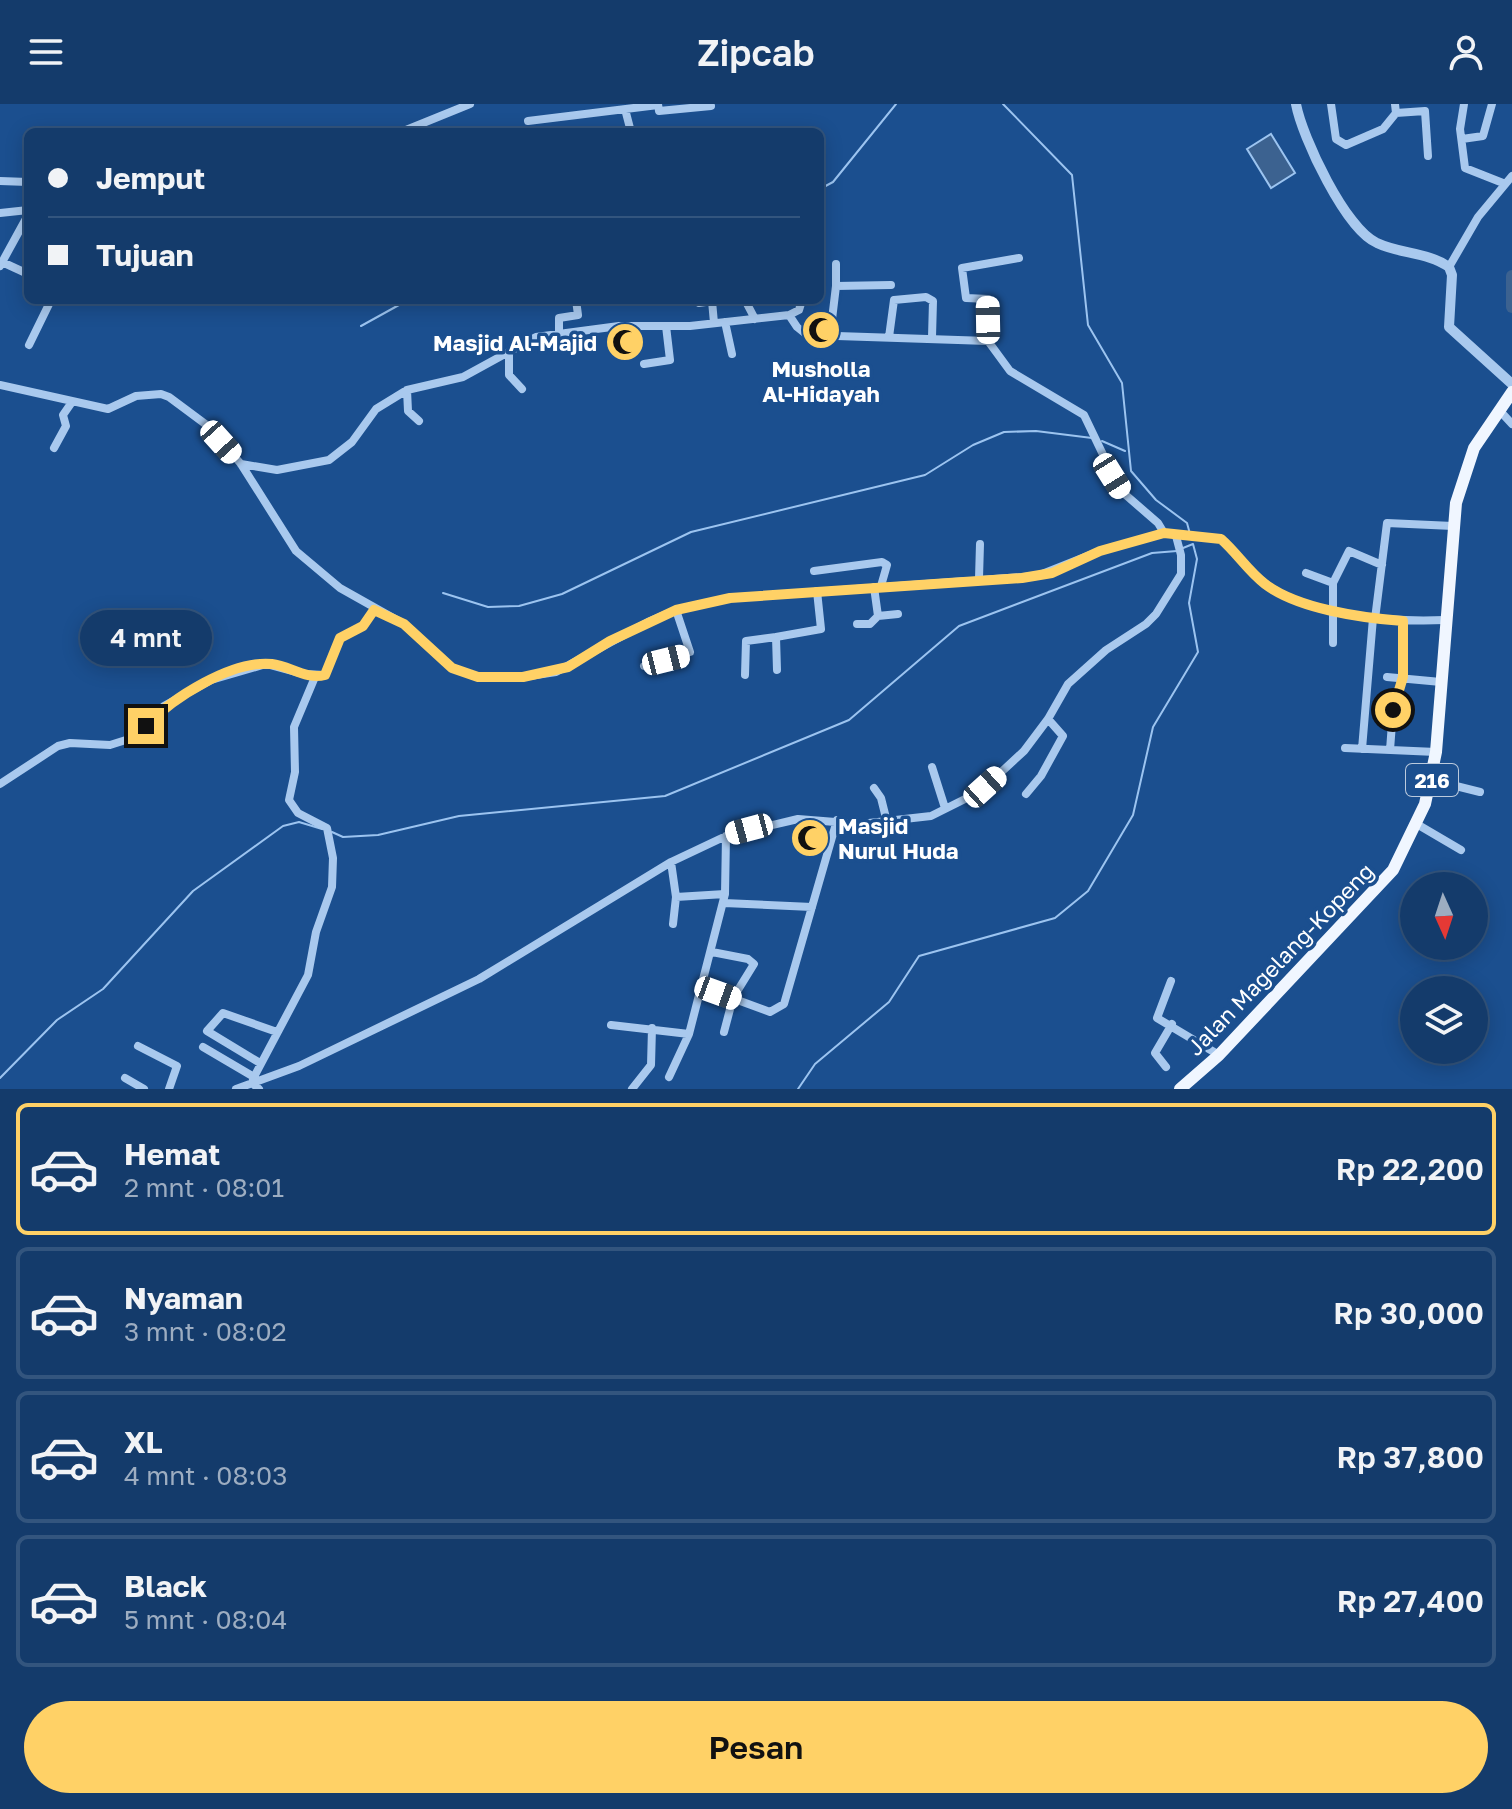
<!DOCTYPE html>
<html lang="id">
<head>
<meta charset="utf-8">
<style>
  :root { --surface:#143b6b; --page:#214673; --text:#f1f3f6; --muted:#9dadc1; --line:#33557e; --accent:#ffd166 }
  body { margin:0; font-family:"Golos Text",sans-serif; background:var(--page); color:var(--text); height:100vh; display:flex; flex-direction:column; font-size:30px; white-space:nowrap }
  * { box-sizing:border-box; margin:0 }
  p { font-size:26px; color:var(--muted) }
  .icon { flex:none; width:44px; height:44px; fill:none; stroke:currentColor; stroke-width:2; stroke-linecap:round; stroke-linejoin:round }
  .map { position:relative; height:985px; overflow:hidden }
  .side { display:flex; flex-direction:column; background:var(--surface); flex:1 }
  .side>* { flex:none }
  .top-card { position:absolute; left:24px; top:24px; width:800px; height:176px; border-radius:12px; box-shadow:0 4px 20px #0003,0 0 0 2px var(--line); display:grid; align-content:center; height:176px; padding:0 24px; background:var(--surface) }
  .needle { width:52px; rotate:177deg }
  .controls { position:absolute; left:1400px; top:768px; display:grid; gap:16px }
  .controls a { display:grid; place-items:center; width:88px; height:88px; border-radius:50%; background:var(--surface); box-shadow:0 4px 20px #0003,0 0 0 2px var(--line); font-size:40px }
  .end { position:absolute; width:36px; height:36px; margin:-18px; border:10px solid #ffd166; background:#111; box-shadow:0 0 0 4px #111 }
  .from { border-radius:50% }
  .bubble { position:absolute; height:56px; border-radius:28px; background:var(--surface); box-shadow:0 4px 20px #0003,0 0 0 2px var(--line); font-size:26px; font-weight:600; line-height:56px; text-align:center }
  .car { position:absolute; width:24px; height:48px; margin:-24px -12px; border-radius:10px; box-shadow:0 0 6px 2px #0007; background:linear-gradient(#fff 24%,#345 0 40%,#fff 0 76%,#345 0 86%,#fff 0) }
  .top-card b { display:flex; align-items:center; gap:28px; height:76px; font-size:30px }
  .top-card b+b { border-top:2px solid var(--line) }
  .top-card i { width:20px; height:20px; background:var(--text) }
  ul { padding:14px 0 0; list-style:none }
  li { display:flex; align-items:center; gap:24px; height:132px; margin:0 16px 12px; padding:0 8px; border:4px solid var(--line); border-radius:12px }
  li div { flex:1 }
  li b { display:block; font-size:30px }
  li em { font-style:normal; font-weight:600 }
  li.current { border-color:var(--accent) }
  li>.icon { width:72px; height:72px; stroke-width:1.5 }
  .cta { display:flex; gap:16px; margin-top:auto; padding:16px 24px }
  .cta a { flex:1; height:92px; border-radius:48px; background:var(--accent); color:#111; font-size:32px; font-weight:600; line-height:92px; text-align:center }
  header { display:flex; justify-content:space-between; align-items:center; height:104px; padding:0 24px; background:var(--surface); font-size:36px; font-weight:600 }
  .map>svg:first-child { display:block }
  .water { fill:#3c6290; stroke:#9cc4f0; stroke-width:2 }
  .lines { fill:none; stroke-linecap:round; stroke-linejoin:round }
  .stream { stroke:#9cc4f0; stroke-width:2 }
  .river { stroke:#3c6290; stroke-width:12 }
  .minor { stroke:#a9c9ee; stroke-width:8 }
  .tertiary { stroke:#a9c9ee; stroke-width:10 }
  .primary { stroke:#f0f6ff; stroke-width:12 }
  .route { stroke:#ffd166; stroke-width:10 }
  .labels { text-anchor:middle; dominant-baseline:central; stroke-width:7; stroke-linejoin:round; paint-order:stroke }
  .shield { fill:#1b4f8f; stroke:#bbcadd; stroke-width:2 }
  .shield-label { font-size:20px; font-weight:bold; fill:#fff }
  .poi-label { font-size:22px; font-weight:bold; fill:#fff; stroke:#1b4f8f; text-anchor:end }
  .street-label { font-size:22px; fill:#fff; stroke:#1b4f8f }
</style>
</head>
<body>
<header><svg class="icon" aria-label="menu" viewBox="0 0 24 24"><path d="M4 6h16M4 12h16M4 18h16"/></svg>Zipcab<svg class="icon" aria-label="person" viewBox="0 0 24 24"><circle cx="12" cy="8" r="4"/><path d="M4 21q1-7 8-7t8 7"/></svg></header>
<div class="map">
<svg width="1512" height="985" viewBox="0 0 1512 985">
  <rect width="100%" height="100%" fill="#1b4f8f"/>
  <path class="water" d="M 1271,30 L 1295,69 L 1271,84 L 1247,45 Z"/>
  <g class="lines">
    <path class="stream" d="M 1003,0 L 1072,71 L 1088,221 L 1122,279 L 1131,367 L 1156,396 L 1187,419 L 1190,430
      M 820,85 L 833,78 L 896,0
      M 361,222 L 408,196
      M 1102,337 L 1125,347
      M 1183,444 L 1193,440
      M 443,489 L 488,503 L 519,502 L 562,490 L 691,428 L 925,371 L 973,341 L 1004,328 L 1036,327 L 1092,334
      M 332,728 L 343,733 L 378,731 L 459,712 L 665,692 L 849,616 L 959,522 L 1152,449 L 1177,447
      M 0,974 L 57,916 L 103,885 L 193,787 L 283,722 L 299,718 L 322,725
      M 798,985 L 815,960 L 889,898 L 919,852 L 1055,814 L 1088,787 L 1133,711 L 1153,623 L 1198,548 L 1189,499 L 1197,455 L 1193,440"/>
    <path class="river" d="M 1512,172 L 1512,203"/>
    <path class="minor" d="M 658,0 L 659,7 L 711,2
      M 1331,0 L 1336,35 L 1346,41 L 1383,25 L 1396,9
      M 1395,0 L 1396,9 L 1425,7 L 1428,52
      M 1464,0 L 1460,25 L 1465,64 L 1503,79
      M 625,5 L 631,28
      M 528,17 L 658,1
      M 401,28 L 470,0
      M 1462,35 L 1483,32 L 1492,0
      M 0,77 L 28,78
      M 0,109 L 28,106
      M 2,158 L 28,170
      M 0,162 L 28,111
      M 1449,163 L 1478,113 L 1512,72
      M 836,182 L 836,160
      M 745,196 L 755,215
      M 699,199 L 712,197 L 714,219
      M 789,211 L 799,206 L 802,196
      M 725,218 L 732,250
      M 559,229 L 559,214 L 578,211 L 576,196
      M 830,232 L 836,182 L 891,181
      M 889,233 L 894,196 L 926,193 L 933,197 L 932,233
      M 988,237 L 988,195 L 966,194 L 962,164 L 1019,154
      M 29,241 L 51,196
      M 509,248 L 509,271 L 522,285
      M 644,260 L 670,256 L 666,222
      M 0,281 L 108,305 L 136,292 L 161,290 L 169,293 L 208,322 L 241,360 L 296,447 L 340,484 L 404,520 L 452,564 L 478,573 L 523,573 L 556,568 L 648,518 L 676,506 L 730,494 L 1037,472 L 1100,447 L 1164,429 L 1221,435 C 1239,451 1250,470 1270,483 C 1317,513 1390,518 1445,516
      M 407,286 L 408,307 L 419,317
      M 1500,307 L 1512,320
      M 54,344 L 66,322 L 63,311 L 72,298
      M 241,360 L 277,366 L 329,356 L 352,338 L 376,305 L 407,286 L 463,273 L 536,233 L 619,222 L 690,222 L 789,211 L 797,223 L 807,231 L 988,237 L 1010,267 L 1084,311 L 1120,386 L 1158,419 L 1164,429
      M 814,467 L 882,458 L 887,461 L 881,482
      M 1306,469 L 1333,479
      M 979,474 L 980,440
      M 874,483 L 878,512 L 898,510
      M 1375,515 L 1387,419 L 1453,422
      M 857,520 L 870,520 L 878,512
      M 1333,539 L 1333,479 L 1349,447 L 1382,461
      M 644,562 L 690,548 L 676,506
      M 777,566 L 776,533 L 821,525 L 817,487
      M 745,571 L 746,537 L 776,533
      M 1387,573 L 1441,578
      M 1345,644 L 1436,648
      M 1362,645 L 1373,514
      M 1390,646 L 1393,606 L 1403,573 L 1403,517
      M 932,663 L 945,704
      M 1432,676 L 1480,688
      M 0,680 L 58,642 L 70,639 L 110,641 L 129,635 L 164,602 L 211,576 L 266,560 L 303,570 L 325,571 L 340,534 L 363,522 L 374,506
      M 874,684 L 881,694 L 887,718
      M 1026,690 L 1041,672 L 1063,632 L 1048,615
      M 1415,719 L 1461,746
      M 671,758 L 676,793 L 673,820
      M 676,793 L 725,790
      M 724,799 L 812,803
      M 712,848 L 748,855 L 754,860 L 733,894 L 724,928
      M 1171,877 L 1157,914 L 1219,951
      M 702,883 L 770,908 L 784,900 L 837,716
      M 611,921 L 689,930 L 725,790 L 726,732
      M 138,942 L 177,962 L 169,985
      M 203,943 L 254,973
      M 260,959 L 207,927 L 223,909 L 277,928
      M 1166,963 L 1155,949 L 1172,920
      M 669,973 L 689,930
      M 125,974 L 144,985
      M 236,985 L 299,962 L 479,875 L 671,758 L 726,732 L 798,715 L 860,720 L 931,712 L 967,694 L 985,683 L 1024,647 L 1048,615 L 1068,580 L 1106,546 L 1146,520 L 1156,510 L 1181,470 L 1181,451 L 1176,432
      M 259,985 L 252,979 L 254,973 L 308,871 L 316,828 L 332,783 L 333,754 L 327,724 L 298,709 L 289,696 L 295,668 L 294,623 L 315,573
      M 632,985 L 651,961 L 652,924"/>
    <path class="tertiary" d="M 1296,0 C 1302,33 1346,126 1377,139 C 1400,150 1428,148 1449,163 L 1452,171 L 1449,223 L 1512,280"/>
    <path class="primary" d="M 1180,985 L 1219,951 L 1393,766 L 1425,700 L 1436,648 L 1456,399 L 1474,344 L 1512,288"/>
  </g>
  <g class="lines">
    <path class="route" d="M 146,622 C 172,594 232,556 272,560 C 290,562 306,576 325,571 L 340,534 L 363,522 L 374,506 L 404,520 L 452,564 L 478,573 L 523,573 L 568,563 L 610,537 L 676,506 L 730,494 L 1022,474 L 1052,469 L 1100,447 L 1164,429 L 1221,435 C 1237,449 1248,467 1265,480 C 1298,505 1362,514 1403,517 L 1403,573 L 1393,606"/>
  </g>
  <defs>
    <symbol id="mosque-disc" viewBox="-11 -11 22 22"><circle r="9.5" fill="#ffd166" stroke="#1b4f8f"/><path d="M3.5-4.9A6 6 0 1 0 3.5 4.9A5 5 0 1 1 3.5-4.9Z" fill="#111"/></symbol>
  </defs>
  <g fill-rule="evenodd">
    <use href="#mosque-disc" x="799" y="204" width="44" height="44"/>
    <use href="#mosque-disc" x="603" y="216" width="44" height="44"/>
    <use href="#mosque-disc" x="788" y="712" width="44" height="44"/>
  </g>
  <g class="labels">
    <rect class="shield" x="1406" y="660" width="52" height="32" rx="6"/>
    <g class="shield-label">
      <text x="1432" y="676">216</text>
    </g>
    <g class="poi-label">
      <text x="597" y="238">Masjid Al-Majid</text>
      <text x="821" y="264" text-anchor="middle">Musholla<tspan x="821" dy="25">Al-Hidayah</tspan></text>
      <text x="838" y="721" text-anchor="start">Masjid<tspan x="838" dy="25">Nurul Huda</tspan></text>
    </g>
    <g class="street-label">
      <text transform="translate(1280 855) rotate(-46)">Jalan Magelang-Kopeng</text>
    </g>
  </g>
</svg>
<div class="controls">
<a><svg class="needle" viewBox="-14 -14 28 28"><path d="M0-13l5 13h-10z" fill="#e53935"/><path d="M0 13l5-13h-10z" fill="#9dadc1"/></svg></a>
<a><svg class="icon" aria-label="layers" viewBox="0 0 24 24"><path d="M12 4l9 5-9 5-9-5zM3 14l9 5 9-5"/></svg></a>
</div>
<i class="end from" style="left:1393px;top:606px"></i>
<i class="end" style="left:146px;top:622px"></i>
<div class="bubble" style="left:80px;top:506px;width:132px">4 mnt</div>
<i class="car" style="left:988px;top:216px;rotate:359deg"></i>
<i class="car" style="left:221px;top:338px;rotate:138deg"></i>
<i class="car" style="left:1112px;top:372px;rotate:148deg"></i>
<i class="car" style="left:666px;top:556px;rotate:76deg"></i>
<i class="car" style="left:985px;top:683px;rotate:48deg"></i>
<i class="car" style="left:749px;top:725px;rotate:255deg"></i>
<i class="car" style="left:718px;top:889px;rotate:110deg"></i>
<div class="top-card">
<b><i class="from"></i>Jemput</b>
<b><i></i>Tujuan</b>
</div>
</div>
<section class="side">
<ul>
<li class="current"><svg class="icon" aria-label="car" viewBox="0 0 24 24"><path d="M5 17H2v-5l4-1 3-4h7l3 4 3 1v5h-3M9 17h6M6 11h13"/><circle cx="7" cy="17" r="2"/><circle cx="17" cy="17" r="2"/></svg><div><b>Hemat</b><p>2 mnt · 08:01</p></div><em>Rp 22,200</em></li>
<li><svg class="icon" aria-label="car" viewBox="0 0 24 24"><path d="M5 17H2v-5l4-1 3-4h7l3 4 3 1v5h-3M9 17h6M6 11h13"/><circle cx="7" cy="17" r="2"/><circle cx="17" cy="17" r="2"/></svg><div><b>Nyaman</b><p>3 mnt · 08:02</p></div><em>Rp 30,000</em></li>
<li><svg class="icon" aria-label="car" viewBox="0 0 24 24"><path d="M5 17H2v-5l4-1 3-4h7l3 4 3 1v5h-3M9 17h6M6 11h13"/><circle cx="7" cy="17" r="2"/><circle cx="17" cy="17" r="2"/></svg><div><b>XL</b><p>4 mnt · 08:03</p></div><em>Rp 37,800</em></li>
<li><svg class="icon" aria-label="car" viewBox="0 0 24 24"><path d="M5 17H2v-5l4-1 3-4h7l3 4 3 1v5h-3M9 17h6M6 11h13"/><circle cx="7" cy="17" r="2"/><circle cx="17" cy="17" r="2"/></svg><div><b>Black</b><p>5 mnt · 08:04</p></div><em>Rp 27,400</em></li>
</ul>
<div class="cta"><a>Pesan</a></div>
</section>
</body>
</html>
